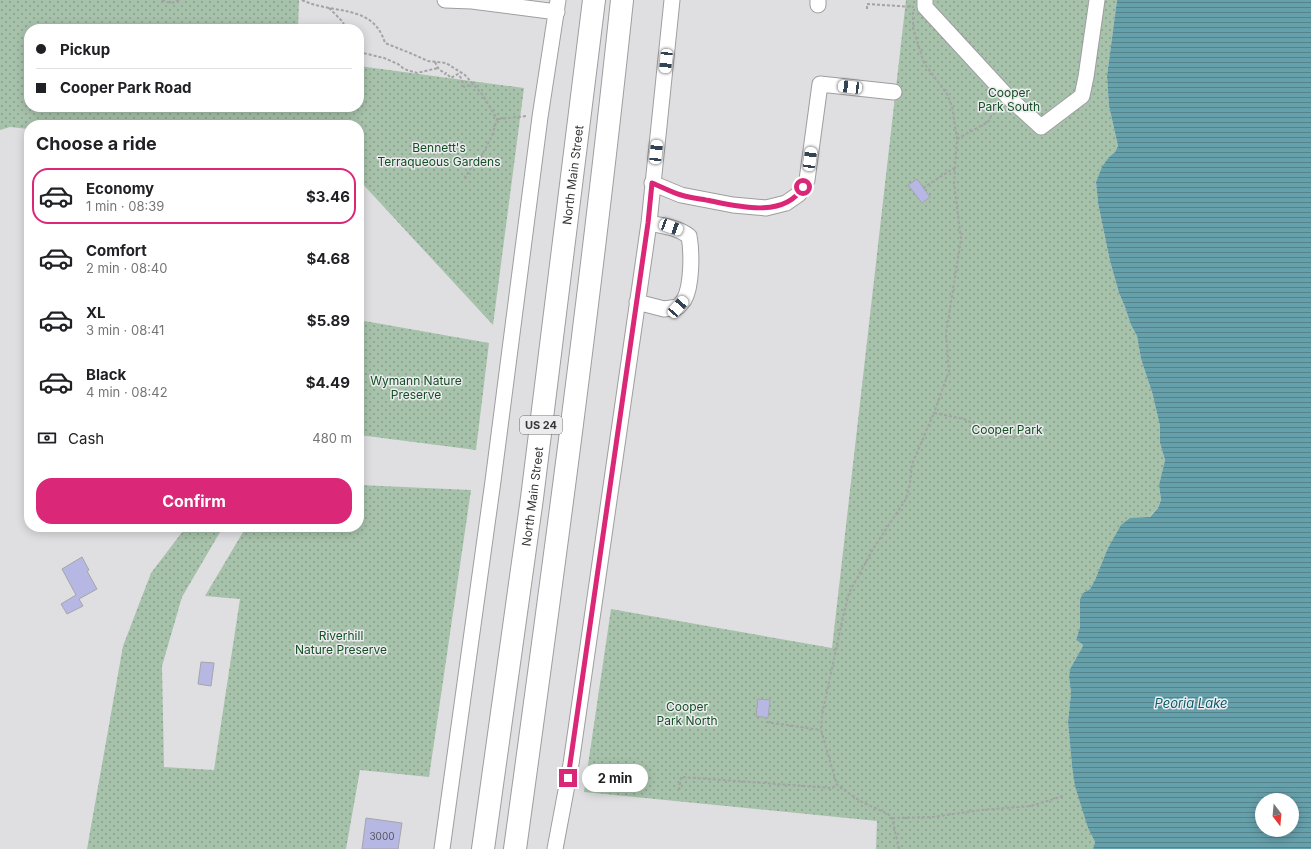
<!DOCTYPE html>
<html lang="en">
<head>
<meta charset="utf-8">
<style>
  :root { --surface:#fff; --page:#f2f2f2; --text:#202124; --muted:#757577; --line:#e0e0e0; --accent:#db2777 }
  body { margin:0; font-family:Inter,sans-serif; background:var(--page); color:var(--text); height:100vh; display:flex; flex-direction:column; font-size:15px; white-space:nowrap }
  * { box-sizing:border-box; margin:0 }
  p { font-size:13px; color:var(--muted) }
  .icon { flex:none; width:22px; height:22px; fill:none; stroke:currentColor; stroke-width:2; stroke-linecap:round; stroke-linejoin:round }
  .map { position:relative; flex:1; overflow:hidden }
  .panel { position:absolute; left:24px; top:120px; width:340px; height:412px; display:flex; flex-direction:column; background:var(--surface); border-radius:16px; box-shadow:0 2px 10px #0003 }
  .panel>* { flex:none }
  .top-card { position:absolute; left:24px; top:24px; width:340px; height:88px; border-radius:16px; box-shadow:0 2px 10px #0003; display:grid; align-content:center; height:88px; padding:0 12px; background:var(--surface) }
  .needle { width:26px; rotate:164deg }
  .buttons { position:absolute; left:1255px; top:793px; display:grid; gap:8px }
  .buttons a { display:grid; place-items:center; width:44px; height:44px; border-radius:50%; background:var(--surface); box-shadow:0 2px 10px #0003; font-size:20px }
  .end { position:absolute; width:18px; height:18px; margin:-9px; border:5px solid #db2777; background:#fff; box-shadow:0 0 0 2px #fff }
  .from { border-radius:50% }
  .bubble { position:absolute; height:28px; border-radius:14px; background:var(--surface); box-shadow:0 2px 10px #0003; font-size:13px; font-weight:700; line-height:28px; text-align:center }
  .car { position:absolute; width:12px; height:24px; margin:-12px -6px; border-radius:5px; box-shadow:0 0 3px 1px #0007; background:linear-gradient(#fff 24%,#345 0 40%,#fff 0 76%,#345 0 86%,#fff 0) }
  .top-card b { display:flex; align-items:center; gap:14px; height:38px; font-size:15px }
  .top-card b+b { border-top:1px solid var(--line) }
  .top-card i { width:10px; height:10px; background:var(--text) }
  ul { padding:0; list-style:none }
  li { display:flex; align-items:center; gap:12px; height:56px; margin:0 8px 6px; padding:0 4px; border:2px solid transparent; border-radius:16px }
  li div { flex:1 }
  li b { display:block; font-size:15px }
  li em { font-style:normal; font-weight:700 }
  li.current { border-color:var(--accent) }
  li>.icon { width:36px; height:36px; stroke-width:1.5 }
  h2 { padding:0 12px; font-size:18px; line-height:48px }
  .pay { display:flex; align-items:center; gap:10px; height:44px; padding:0 12px; font-size:15px }
  .pay p { margin-inline-start:auto }
  .button { display:flex; gap:8px; margin-top:auto; padding:8px 12px }
  .button a { flex:1; height:46px; border-radius:16px; background:var(--accent); color:#fff; font-size:16px; font-weight:700; line-height:46px; text-align:center }
  .map>svg:first-child { display:block }
  .park { fill:url(#park-dots) }
  .water { fill:url(#water-rules); fill-rule:evenodd }
  .building { fill:#b7b7e3; stroke:#a5a5a8 }
  .lines { fill:none; stroke-linecap:round; stroke-linejoin:round }
  .minor-casing { stroke:#9e9ea1; stroke-width:17 }
  .highway-casing { stroke:#9e9ea1; stroke-width:24 }
  .path { stroke:#a3a3a5; stroke-width:2; stroke-dasharray:3 2; stroke-linecap:butt }
  .minor { stroke:#fff; stroke-width:15 }
  .highway { stroke:#fff; stroke-width:22 }
  .route { stroke:#db2777; stroke-width:5 }
  .labels { text-anchor:middle; dominant-baseline:central; stroke-width:3; stroke-linejoin:round; paint-order:stroke }
  .number-label { font-size:10px; fill:#565662 }
  .shield { fill:#ececef; stroke:#6d6d6e; stroke-width:1 }
  .shield-label { font-size:11px; font-weight:bold; fill:#363637 }
  .park-label { font-size:12px; fill:#134e24; stroke:#ececef }
  .street-label { font-size:12px; fill:#363637; stroke:#ececef }
  .water-label { font-size:13px; font-style:italic; fill:#0a5d6a; stroke:#ececef }
</style>
</head>
<body>
<div class="map">
<svg width="1311" height="849" viewBox="0 0 1311 849">
  <defs>
    <pattern id="park-dots" width="8" height="8" patternUnits="userSpaceOnUse"><rect width="8" height="8" fill="#a7c2ab"/><path d="M2 2h.1M6 6h.1" fill="none" stroke="#899e8c" stroke-width="1.8" stroke-linecap="round"/></pattern>
    <pattern id="water-rules" width="6" height="5" patternUnits="userSpaceOnUse"><rect width="6" height="5" fill="#66a0ab"/><path d="M0 2.5h6" fill="none" stroke="#55838c"/></pattern>
  </defs>
  <rect width="100%" height="100%" fill="#dfdfe2"/>
  <path class="park" d="M 0,0 L 299,0 L 298,29 L 29,29 L 29,107 L 359,107 L 359,66 L 524,88 L 493,325 L 359,180 L 359,125 L 29,125 L 29,129 L 10,127 L 0,130 Z
    M 906,0 L 1117,0 L 1107,76 L 1109,106 L 1118,146 L 1115,152 L 1109,157 L 1096,182 L 1098,203 L 1110,261 L 1119,293 L 1125,307 L 1131,325 L 1137,336 L 1141,359 L 1152,392 L 1160,426 L 1160,443 L 1165,460 L 1159,485 L 1161,500 L 1158,508 L 1149,517 L 1130,518 L 1107,550 L 1095,580 L 1090,589 L 1083,593 L 1080,599 L 1080,627 L 1076,640 L 1082,644 L 1083,646 L 1070,669 L 1069,677 L 1071,693 L 1068,722 L 1072,766 L 1088,828 L 1095,842 L 1093,849 L 876,849 L 877,821 L 584,792 L 611,609 L 832,648 Z
    M 359,320 L 489,343 L 476,450 L 359,435 Z
    M 359,485 L 471,490 L 429,777 L 360,770 L 346,849 L 87,849 L 123,646 L 151,573 L 186,527 L 223,527 L 182,597 L 162,666 L 164,767 L 214,770 L 240,599 L 205,596 L 246,527 L 359,527 Z"/>
  <path class="water" d="M 1117,0 L 1311,0 L 1311,849 L 1093,849 L 1095,842 L 1088,828 L 1075,786 L 1072,766 L 1068,722 L 1071,693 L 1069,677 L 1070,669 L 1083,646 L 1082,644 L 1076,640 L 1080,627 L 1080,599 L 1083,593 L 1090,589 L 1095,580 L 1107,550 L 1121,525 L 1130,518 L 1150,517 L 1158,508 L 1161,500 L 1159,485 L 1165,460 L 1160,443 L 1160,426 L 1152,392 L 1141,359 L 1137,336 L 1131,325 L 1125,307 L 1119,293 L 1110,261 L 1098,203 L 1096,182 L 1102,167 L 1109,157 L 1115,152 L 1118,146 L 1109,106 L 1107,76 ZM 1262,800 L 1292,800 L 1292,830 L 1262,830 Z"/>
  <path class="building" d="M 917,179 L 930,197 L 922,203 L 908,185 Z
    M 82,557 L 89,570 L 87,571 L 97,589 L 79,599 L 83,606 L 67,614 L 61,604 L 76,595 L 62,569 Z
    M 201,662 L 214,663 L 211,686 L 198,684 Z
    M 758,699 L 770,700 L 768,718 L 756,716 Z
    M 366,818 L 402,823 L 398,849 L 362,849 Z"/>
  <g class="lines">
    <defs>
      <path id="minor" d="M 445,0 L 472,1 L 557,12
        M 925,0 L 925,7 L 1007,96 L 1041,127 L 1082,96 L 1086,77 L 1097,0
        M 818,5 L 818,0
        M 652,183 L 681,195 L 733,205 L 766,208 L 786,203 L 799,194 L 807,180 L 820,84 L 894,92
        M 637,302 L 664,309 L 678,307 C 680,305 682,302 684,300 C 692,286 692,252 689,236 C 677,227 663,226 649,223
        M 442,849 L 493,481 L 540,117 L 558,0
        M 555,849 L 571,764 L 649,223 L 672,0"/>
      <g id="highway">
        <path id="s1" d="M 483,849 L 532,498 L 594,0"/>
        <path d="M 515,849 C 554,566 592,284 622,0"/>
      </g>
    </defs>
    <use href="#minor" class="minor-casing"/>
    <use href="#highway" class="highway-casing"/>
    <path class="path" d="M 162,0 C 168,3 173,4 179,0
      M 302,0 C 333,15 373,3 385,43 L 410,53 L 428,61 L 446,63 L 465,75 L 482,94 L 497,119 L 492,136 L 479,161 L 477,159 L 464,179
      M 329,8 L 343,22 L 345,29
      M 867,9 L 867,4 L 914,7
      M 913,12 L 913,28 L 924,63 L 947,94 L 952,106 L 957,139 L 954,183 L 961,239 L 946,334 L 949,371 L 934,413
      M 359,52 L 384,58 L 398,64 L 404,69 L 417,73 L 438,68
      M 435,62 L 438,68 L 445,74 L 446,73 L 451,78 L 458,74 L 461,78 L 464,87 L 473,84
      M 498,119 L 527,116
      M 957,139 L 988,122 L 998,103
      M 923,188 L 954,168
      M 766,722 L 821,730
      M 679,790 L 681,777 L 832,788 L 837,785
      M 892,818 L 933,817 L 981,810 L 1031,806 L 1063,796
      M 899,849 L 892,818 L 888,814 L 860,801 L 837,785 L 821,730 L 822,715 L 843,617 L 849,593 L 873,549 L 906,499 L 910,484 L 912,464 L 934,413 L 964,419 L 1001,437 L 1042,435"/>
    <use href="#minor" class="minor"/>
    <use href="#highway" class="highway"/>
  </g>
  <g class="lines">
    <path class="route" d="M 568,778 L 648,223 L 652,183 C 662,187 671,192 681,195 C 691,198 702,199 711,201 C 740,207 785,218 803,187"/>
  </g>
  <g class="labels">
    <g class="number-label">
      <text x="382" y="836">3000</text>
    </g>
    <rect class="shield" x="520" y="416" width="42" height="18" rx="3"/>
    <g class="shield-label">
      <text x="541" y="425">US 24</text>
    </g>
    <g class="park-label">
      <text x="1009" y="92">Cooper<tspan x="1009" dy="14">Park South</tspan></text>
      <text x="439" y="147">Bennett's<tspan x="439" dy="14">Terraqueous Gardens</tspan></text>
      <text x="416" y="380">Wymann Nature<tspan x="416" dy="14">Preserve</tspan></text>
      <text x="1007" y="429">Cooper Park</text>
      <text x="341" y="635">Riverhill<tspan x="341" dy="14">Nature Preserve</tspan></text>
      <text x="687" y="706">Cooper<tspan x="687" dy="14">Park North</tspan></text>
    </g>
    <g class="street-label">
      <text stroke="none"><textPath href="#s1" startOffset="680">North Main Street</textPath></text>
      <text stroke="none"><textPath href="#s1" startOffset="356">North Main Street</textPath></text>
    </g>
    <g class="water-label">
      <text x="1191" y="703">Peoria Lake</text>
    </g>
  </g>
</svg>
<div class="buttons">
<a><svg class="needle" viewBox="-14 -14 28 28"><path d="M0-13l5 13h-10z" fill="#e53935"/><path d="M0 13l5-13h-10z" fill="#757577"/></svg></a>
</div>
<i class="end from" style="left:803px;top:187px"></i>
<i class="end" style="left:568px;top:778px"></i>
<div class="bubble" style="left:582px;top:764px;width:66px">2 min</div>
<i class="car" style="left:666px;top:61px;rotate:186deg"></i>
<i class="car" style="left:850px;top:87px;rotate:277deg"></i>
<i class="car" style="left:656px;top:152px;rotate:6deg"></i>
<i class="car" style="left:810px;top:159px;rotate:8deg"></i>
<i class="car" style="left:671px;top:227px;rotate:110deg"></i>
<i class="car" style="left:678px;top:307px;rotate:41deg"></i>
<div class="top-card">
<b><i class="from"></i>Pickup</b>
<b><i></i>Cooper Park Road</b>
</div>
<section class="panel">
<h2>Choose a ride</h2>
<ul>
<li class="current"><svg class="icon" aria-label="car" viewBox="0 0 24 24"><path d="M5 17H2v-5l4-1 3-4h7l3 4 3 1v5h-3M9 17h6M6 11h13"/><circle cx="7" cy="17" r="2"/><circle cx="17" cy="17" r="2"/></svg><div><b>Economy</b><p>1 min · 08:39</p></div><em>$3.46</em></li>
<li><svg class="icon" aria-label="car" viewBox="0 0 24 24"><path d="M5 17H2v-5l4-1 3-4h7l3 4 3 1v5h-3M9 17h6M6 11h13"/><circle cx="7" cy="17" r="2"/><circle cx="17" cy="17" r="2"/></svg><div><b>Comfort</b><p>2 min · 08:40</p></div><em>$4.68</em></li>
<li><svg class="icon" aria-label="car" viewBox="0 0 24 24"><path d="M5 17H2v-5l4-1 3-4h7l3 4 3 1v5h-3M9 17h6M6 11h13"/><circle cx="7" cy="17" r="2"/><circle cx="17" cy="17" r="2"/></svg><div><b>XL</b><p>3 min · 08:41</p></div><em>$5.89</em></li>
<li><svg class="icon" aria-label="car" viewBox="0 0 24 24"><path d="M5 17H2v-5l4-1 3-4h7l3 4 3 1v5h-3M9 17h6M6 11h13"/><circle cx="7" cy="17" r="2"/><circle cx="17" cy="17" r="2"/></svg><div><b>Black</b><p>4 min · 08:42</p></div><em>$4.49</em></li>
</ul>
<div class="pay"><svg class="icon" aria-label="cash" viewBox="0 0 24 24"><path d="M3 7h18v10H3z"/><circle cx="12" cy="12" r="2"/></svg>Cash<p>480 m</p></div>
<div class="button"><a>Confirm</a></div>
</section>
</div>
</body>
</html>
